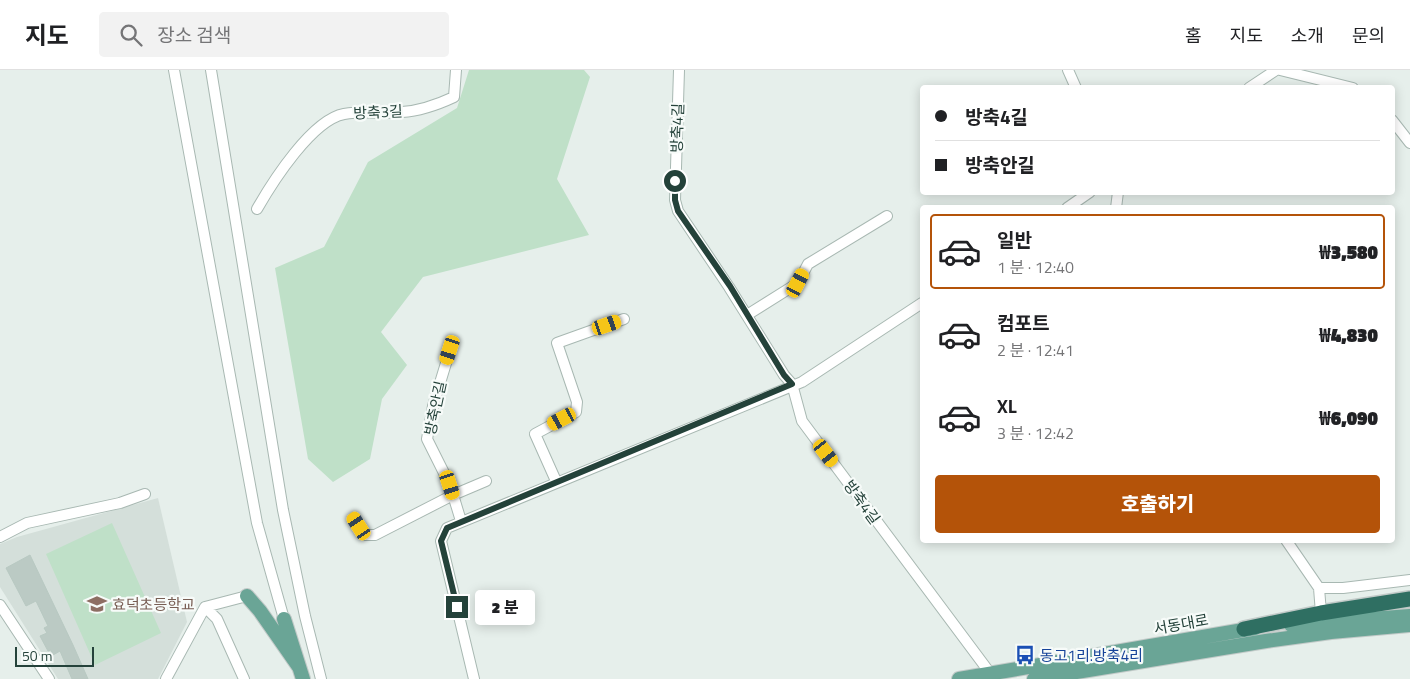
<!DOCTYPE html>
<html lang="ko">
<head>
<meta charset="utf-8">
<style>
  :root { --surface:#fff; --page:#f2f2f2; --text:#202124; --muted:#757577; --line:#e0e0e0; --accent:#b45309 }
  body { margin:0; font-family:"Titillium Web","Noto Sans KR",sans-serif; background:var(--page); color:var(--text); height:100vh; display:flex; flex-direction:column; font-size:19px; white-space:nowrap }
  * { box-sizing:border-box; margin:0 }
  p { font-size:16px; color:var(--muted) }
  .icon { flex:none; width:28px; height:28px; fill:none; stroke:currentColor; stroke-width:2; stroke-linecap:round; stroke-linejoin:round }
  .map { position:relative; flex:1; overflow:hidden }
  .sheet { position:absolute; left:920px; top:135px; width:475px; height:338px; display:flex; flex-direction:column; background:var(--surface); border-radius:5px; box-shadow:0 2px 12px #0003 }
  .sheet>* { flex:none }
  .banner { position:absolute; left:920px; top:15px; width:475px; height:110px; border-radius:5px; box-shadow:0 2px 12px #0003; display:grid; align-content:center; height:110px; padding:0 15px; background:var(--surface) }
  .scale { position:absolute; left:15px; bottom:12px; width:79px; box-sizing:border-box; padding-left:5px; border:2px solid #24423a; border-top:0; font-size:14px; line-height:18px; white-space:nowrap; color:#24423a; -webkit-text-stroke:4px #f7fbf9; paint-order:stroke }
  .end { position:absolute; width:22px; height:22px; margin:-11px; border:6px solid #24423a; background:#fff; box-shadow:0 0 0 2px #fff }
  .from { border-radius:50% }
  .bubble { position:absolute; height:35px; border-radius:5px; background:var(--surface); box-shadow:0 2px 12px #0003; font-size:16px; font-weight:800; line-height:35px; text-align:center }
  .car { position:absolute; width:15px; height:30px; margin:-15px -8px; border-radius:6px; box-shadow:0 0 4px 1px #0007; background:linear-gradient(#f5c518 24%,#345 0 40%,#f5c518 0 76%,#345 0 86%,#f5c518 0) }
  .banner b { display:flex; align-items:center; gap:18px; height:48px; font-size:19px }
  .banner b+b { border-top:1px solid var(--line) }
  .banner i { width:12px; height:12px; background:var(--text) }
  ul { padding:9px 0 0; list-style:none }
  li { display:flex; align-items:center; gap:15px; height:75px; margin:0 10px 8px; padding:0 5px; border:2px solid transparent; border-radius:5px }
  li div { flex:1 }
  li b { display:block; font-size:19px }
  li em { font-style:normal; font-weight:800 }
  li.on { border-color:var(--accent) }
  li>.icon { width:45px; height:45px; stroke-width:1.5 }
  .primary-button { display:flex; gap:10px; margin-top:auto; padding:10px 15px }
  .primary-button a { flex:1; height:58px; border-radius:5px; background:var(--accent); color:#fff; font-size:20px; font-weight:800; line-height:58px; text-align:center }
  header { display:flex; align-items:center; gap:30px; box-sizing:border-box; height:70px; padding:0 25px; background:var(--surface); border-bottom:1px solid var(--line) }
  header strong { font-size:24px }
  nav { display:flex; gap:28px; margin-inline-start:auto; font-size:18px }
  .search { width:350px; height:45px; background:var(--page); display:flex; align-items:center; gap:12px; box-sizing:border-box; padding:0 18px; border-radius:5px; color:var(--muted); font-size:19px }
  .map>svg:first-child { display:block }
  .built { fill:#d4dfda }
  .green { fill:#bfe0c8 }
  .building { fill:#bbcac4; stroke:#b8c9c2 }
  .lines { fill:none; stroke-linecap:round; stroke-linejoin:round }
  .minor-casing { stroke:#a8b8b2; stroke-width:12 }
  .major-casing { stroke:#c2cac8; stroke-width:16 }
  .highway-casing { stroke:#c2cac8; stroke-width:18 }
  .minor { stroke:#fff; stroke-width:10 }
  .major { stroke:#6aa596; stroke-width:14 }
  .highway { stroke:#2f6f62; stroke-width:15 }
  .route { stroke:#24423a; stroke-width:6 }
  .labels { text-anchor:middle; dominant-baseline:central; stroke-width:4.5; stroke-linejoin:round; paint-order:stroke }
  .street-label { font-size:15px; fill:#24423a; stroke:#f7fbf9 }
  .education-label { font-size:15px; fill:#785e54; stroke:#f7fbf9; text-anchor:start }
  .transit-label { font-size:15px; fill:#164399; stroke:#f7fbf9; text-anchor:start }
</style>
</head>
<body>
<header>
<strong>지도</strong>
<div class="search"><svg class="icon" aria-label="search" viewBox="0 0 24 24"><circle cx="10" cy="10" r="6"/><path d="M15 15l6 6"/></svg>장소 검색</div>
<nav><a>홈</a><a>지도</a><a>소개</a><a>문의</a></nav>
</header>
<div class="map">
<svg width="1410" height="609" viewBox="0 0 1410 609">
  <rect width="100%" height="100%" fill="#e6efeb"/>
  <path class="built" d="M 158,428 L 187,552 L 158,609 L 58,609 L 0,517 L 0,474 L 17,467 Z"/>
  <path class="green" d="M 469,0 L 584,0 L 590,7 L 557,109 L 589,165 L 423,207 L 381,262 L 407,295 L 382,329 L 370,389 L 333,412 L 308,389 L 275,198 L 324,177 L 368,92 L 457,38 Z
    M 112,453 L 161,563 L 95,595 L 46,484 Z"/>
  <path class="building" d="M 30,485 L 73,575 L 88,609 L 72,609 L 60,581 L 53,585 L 51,580 L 48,581 L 40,566 L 47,563 L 44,558 L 48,556 L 36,531 L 26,536 L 6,498 Z"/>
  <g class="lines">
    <defs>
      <path id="minor" d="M 174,0 L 257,453 L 284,549
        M 211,0 L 283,440 L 305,546 L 321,609
        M 679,0 L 675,130 L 678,141 L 729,217 L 784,305 L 792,314 L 802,351 L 993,607
        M 1068,0 L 1076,18
        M 1280,0 L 1353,18
        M 1249,18 L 1276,0
        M 1392,50 L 1410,73
        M 1067,138 L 1090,122
        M 1116,138 L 1118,122
        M 257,139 C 273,111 312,50 344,44 C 363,41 383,44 402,42 C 419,41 439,34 454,27 L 456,0
        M 747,245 L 798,213 L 808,194 L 887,146
        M 450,280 L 433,336 L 427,369 L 450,415 L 461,451
        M 556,411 L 535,364 L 576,342 L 577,332 L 557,273 L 624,249
        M 354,448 L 365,465 L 375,465 L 453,425 L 486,411
        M 0,467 L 27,453 L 120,433 L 145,424
        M 1286,470 L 1319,518 L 1343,518 L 1410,510
        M 1319,518 L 1321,543
        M 0,535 L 49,609
        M 205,537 L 217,549 L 244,609
        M 205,537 L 247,526
        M 166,609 L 205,537
        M 474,609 L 441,471 L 447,458 L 802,312 L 922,233"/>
      <path id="major" d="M 247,526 L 260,541 L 299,597
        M 284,549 L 303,609
        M 1291,555 L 1410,546
        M 959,609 L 1255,558
        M 1034,609 L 1266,571 L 1331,562 L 1409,555"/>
      <path id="highway" d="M 1244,559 L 1321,543 L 1410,529"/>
    </defs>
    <use href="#minor" class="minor-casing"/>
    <use href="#major" class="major-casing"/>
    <use href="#highway" class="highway-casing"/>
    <use href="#minor" class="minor"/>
    <use href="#major" class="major"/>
    <use href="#highway" class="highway"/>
  </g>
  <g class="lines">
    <path class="route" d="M 457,537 L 441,471 L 447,458 L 792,314 L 784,305 L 730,216 L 678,141 L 675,130 L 675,111"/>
  </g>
  <defs>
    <symbol id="school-bare" viewBox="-9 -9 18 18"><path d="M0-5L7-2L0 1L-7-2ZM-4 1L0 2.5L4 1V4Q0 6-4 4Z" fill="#8d6e63" stroke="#f7fbf9" stroke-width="2.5" paint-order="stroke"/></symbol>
    <symbol id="bus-bare" viewBox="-9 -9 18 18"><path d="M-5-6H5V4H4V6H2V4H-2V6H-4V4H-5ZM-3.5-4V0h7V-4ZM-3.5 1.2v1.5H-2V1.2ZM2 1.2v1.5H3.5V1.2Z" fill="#1a4fb4" stroke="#f7fbf9" stroke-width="2.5" paint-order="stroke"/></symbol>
  </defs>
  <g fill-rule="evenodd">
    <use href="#school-bare" x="83" y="520" width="28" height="28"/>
    <use href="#bus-bare" x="1011" y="571" width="28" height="28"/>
  </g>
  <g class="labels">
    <g class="street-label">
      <text transform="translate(378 42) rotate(-3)">방축3길</text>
      <text transform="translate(677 58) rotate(-88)">방축4길</text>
      <text transform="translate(435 338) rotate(-78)">방축안길</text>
      <text transform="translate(862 432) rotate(54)">방축4길</text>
      <text transform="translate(1181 554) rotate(-10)">서동대로</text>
    </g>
    <g class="education-label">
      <text x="112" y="534">효덕초등학교</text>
    </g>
    <g class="transit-label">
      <text x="1040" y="585">동고1리.방축4리</text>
    </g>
  </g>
</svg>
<div class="scale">50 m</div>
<i class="end from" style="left:675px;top:111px"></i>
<i class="end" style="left:457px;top:537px"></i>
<div class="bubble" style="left:475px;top:520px;width:60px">2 분</div>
<i class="car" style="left:798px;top:213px;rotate:28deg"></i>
<i class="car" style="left:607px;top:255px;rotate:71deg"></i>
<i class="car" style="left:450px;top:280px;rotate:198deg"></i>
<i class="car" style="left:562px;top:349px;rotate:242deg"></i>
<i class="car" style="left:826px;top:383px;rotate:143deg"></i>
<i class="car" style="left:450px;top:415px;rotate:162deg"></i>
<i class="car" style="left:359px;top:456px;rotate:327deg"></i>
<div class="banner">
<b><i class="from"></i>방축4길</b>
<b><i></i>방축안길</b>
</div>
<section class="sheet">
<ul>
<li class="on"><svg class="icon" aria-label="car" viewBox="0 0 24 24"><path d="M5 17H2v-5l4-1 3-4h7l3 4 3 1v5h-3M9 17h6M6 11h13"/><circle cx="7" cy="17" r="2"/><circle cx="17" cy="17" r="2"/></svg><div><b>일반</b><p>1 분 · 12:40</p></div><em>₩3,580</em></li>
<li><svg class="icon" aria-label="car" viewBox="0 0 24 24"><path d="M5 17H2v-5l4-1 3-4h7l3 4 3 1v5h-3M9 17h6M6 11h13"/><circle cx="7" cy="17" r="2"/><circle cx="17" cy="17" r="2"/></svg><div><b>컴포트</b><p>2 분 · 12:41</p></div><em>₩4,830</em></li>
<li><svg class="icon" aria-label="car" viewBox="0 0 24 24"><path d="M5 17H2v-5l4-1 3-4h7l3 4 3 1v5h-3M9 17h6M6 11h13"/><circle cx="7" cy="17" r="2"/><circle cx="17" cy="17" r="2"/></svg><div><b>XL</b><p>3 분 · 12:42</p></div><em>₩6,090</em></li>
</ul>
<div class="primary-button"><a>호출하기</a></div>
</section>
</div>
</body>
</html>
